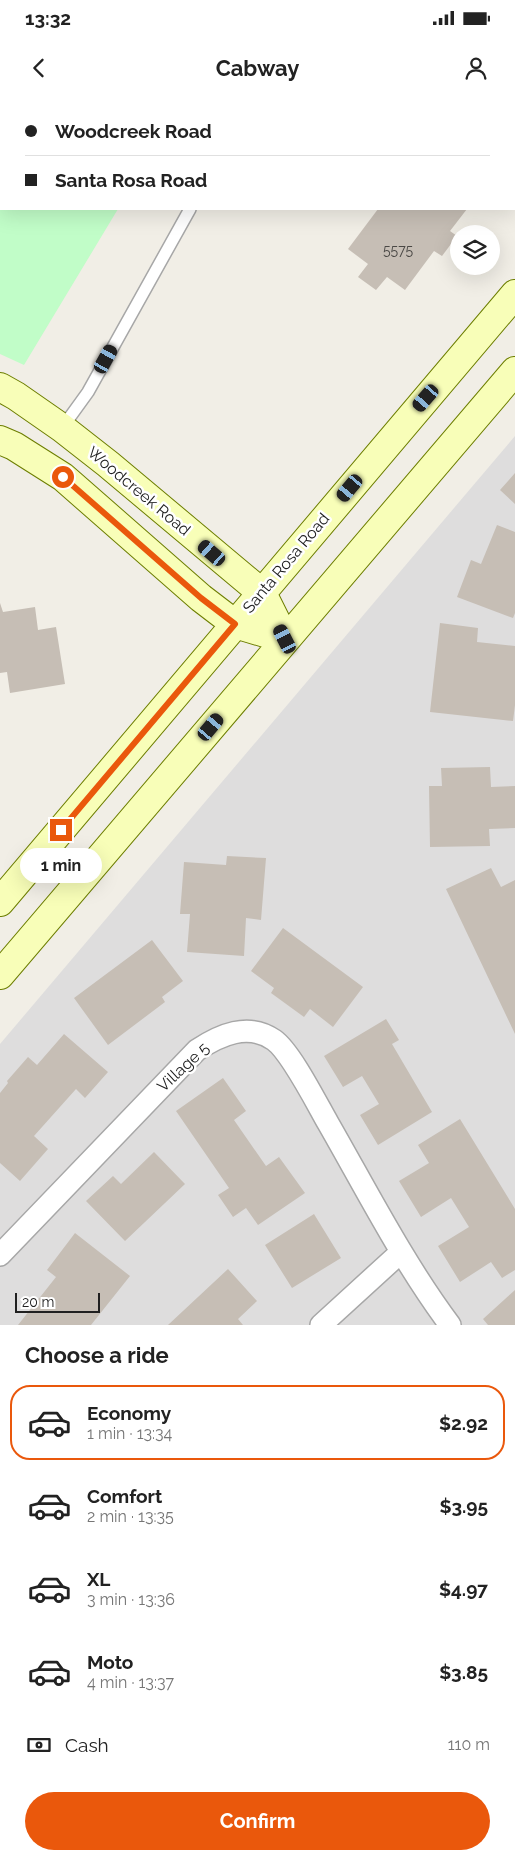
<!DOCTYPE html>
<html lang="en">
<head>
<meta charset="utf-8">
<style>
  :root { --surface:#fff; --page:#f6f6f6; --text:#222; --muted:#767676; --line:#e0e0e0; --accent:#ea580c }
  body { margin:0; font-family:Raleway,sans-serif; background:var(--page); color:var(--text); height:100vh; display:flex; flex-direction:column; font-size:19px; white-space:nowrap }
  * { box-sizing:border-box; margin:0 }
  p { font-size:16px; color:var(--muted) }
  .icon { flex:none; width:28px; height:28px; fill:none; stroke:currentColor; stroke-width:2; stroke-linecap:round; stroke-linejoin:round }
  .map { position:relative; height:1225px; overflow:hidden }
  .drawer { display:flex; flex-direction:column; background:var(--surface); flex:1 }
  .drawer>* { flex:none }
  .hud { position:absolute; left:0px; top:0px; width:515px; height:110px; box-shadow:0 5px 20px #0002; display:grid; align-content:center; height:110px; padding:0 25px; background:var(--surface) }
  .tools { position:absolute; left:450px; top:125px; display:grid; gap:10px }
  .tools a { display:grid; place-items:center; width:50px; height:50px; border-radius:50%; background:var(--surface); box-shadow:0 5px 20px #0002; font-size:25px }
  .scale { position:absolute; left:15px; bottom:12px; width:85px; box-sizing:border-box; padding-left:5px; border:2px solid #202020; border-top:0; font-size:14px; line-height:18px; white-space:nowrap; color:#202020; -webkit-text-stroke:4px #fff; paint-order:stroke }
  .end { position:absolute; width:22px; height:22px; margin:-11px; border:6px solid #ea580c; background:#fff; box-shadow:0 0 0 2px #fff }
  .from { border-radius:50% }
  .bubble { position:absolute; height:35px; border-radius:18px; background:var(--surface); box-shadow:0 5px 20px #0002; font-size:16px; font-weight:700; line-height:35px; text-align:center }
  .car { position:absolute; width:15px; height:30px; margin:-15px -8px; border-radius:6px; box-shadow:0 0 4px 1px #0007; background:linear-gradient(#222 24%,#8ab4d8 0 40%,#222 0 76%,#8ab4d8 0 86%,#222 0) }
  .hud b { display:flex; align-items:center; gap:18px; height:48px; font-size:19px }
  .hud b+b { border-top:1px solid var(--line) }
  .hud i { width:12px; height:12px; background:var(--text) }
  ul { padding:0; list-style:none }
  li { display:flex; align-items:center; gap:15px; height:75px; margin:0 10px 8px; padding:0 15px; border:2px solid transparent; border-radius:20px }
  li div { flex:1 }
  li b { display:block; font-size:19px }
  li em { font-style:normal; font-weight:700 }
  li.selected { border-color:var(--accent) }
  li>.icon { width:45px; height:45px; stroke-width:1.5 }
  h2 { padding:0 25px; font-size:22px; line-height:60px }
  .pay { display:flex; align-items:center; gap:12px; height:55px; padding:0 25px; font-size:19px }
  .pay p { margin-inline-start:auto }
  .cta { display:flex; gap:10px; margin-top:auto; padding:10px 25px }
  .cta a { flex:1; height:58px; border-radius:30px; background:var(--accent); color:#fff; font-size:20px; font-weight:700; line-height:58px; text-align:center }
  .status { display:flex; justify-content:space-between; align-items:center; height:35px; padding:0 25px; background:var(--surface); direction:ltr }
  .status svg { height:14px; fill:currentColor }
  header { display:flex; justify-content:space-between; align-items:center; height:65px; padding:0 25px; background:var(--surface); font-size:22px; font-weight:700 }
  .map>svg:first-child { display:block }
  .residential { fill:#dedddd }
  .park { fill:#c1fdc8 }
  .building { fill:#c6beb5 }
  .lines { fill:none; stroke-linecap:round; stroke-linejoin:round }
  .service-casing { stroke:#a7a7a7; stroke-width:14 }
  .minor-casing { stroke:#a7a7a7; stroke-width:24 }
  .secondary-casing { stroke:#6d7e00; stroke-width:30 }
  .service { stroke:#fff; stroke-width:11 }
  .minor { stroke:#fff; stroke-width:21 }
  .secondary { stroke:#f8feb8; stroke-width:28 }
  .route { stroke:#ea580c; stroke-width:6 }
  .labels { text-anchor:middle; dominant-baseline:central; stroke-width:5; stroke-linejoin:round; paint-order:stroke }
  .number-label { font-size:14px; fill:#4a4845 }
  .street-label { font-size:16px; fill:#202020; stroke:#fff }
</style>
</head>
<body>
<div class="status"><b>13:32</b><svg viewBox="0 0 49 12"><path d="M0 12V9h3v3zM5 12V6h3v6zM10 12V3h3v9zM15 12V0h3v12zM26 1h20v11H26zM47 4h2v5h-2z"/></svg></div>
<header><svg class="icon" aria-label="back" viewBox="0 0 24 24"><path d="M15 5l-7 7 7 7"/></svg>Cabway<svg class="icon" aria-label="person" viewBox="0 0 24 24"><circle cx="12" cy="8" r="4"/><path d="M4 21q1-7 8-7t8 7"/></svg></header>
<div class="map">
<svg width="515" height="1225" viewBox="0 0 515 1225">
  <rect width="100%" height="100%" fill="#f1eee6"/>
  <path class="residential" d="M 515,336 L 515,1225 L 0,1225 L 0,944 Z"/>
  <path class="park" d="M 0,0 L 183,0 L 1,1 L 1,109 L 118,109 L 24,265 L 0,254 Z"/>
  <path class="building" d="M 378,109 L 467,109 L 450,131 L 457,136 L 442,156 L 434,151 L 405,190 L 387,177 L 376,190 L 358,177 L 368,164 L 348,149 Z
    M 515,373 L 515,404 L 500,390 Z
    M 497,425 L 515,432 L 515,513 L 513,518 L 457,497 L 471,460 L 481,464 Z
    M 0,503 L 3,512 L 35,507 L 38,530 L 56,527 L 65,584 L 10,593 L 7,572 L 0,573 Z
    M 440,523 L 478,528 L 477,542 L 515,546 L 515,605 L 513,621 L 430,612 Z
    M 490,667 L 491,687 L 515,686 L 515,728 L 489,729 L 490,746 L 430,747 L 429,686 L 442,686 L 441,668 Z
    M 227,756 L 266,758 L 261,820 L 246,818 L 244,856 L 187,852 L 190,814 L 180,814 L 184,762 L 226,765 Z
    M 491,768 L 501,787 L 515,780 L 515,934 L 446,789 Z
    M 283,828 L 363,887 L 333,927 L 310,909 L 304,917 L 271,893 L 274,888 L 251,871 Z
    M 152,840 L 183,881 L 162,897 L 165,902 L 108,945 L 74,898 Z
    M 386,919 L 399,940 L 392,944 L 432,1012 L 378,1045 L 360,1015 L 379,1004 L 362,976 L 343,987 L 324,956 Z
    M 64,934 L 108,972 L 85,998 L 76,989 L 34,1036 L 48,1049 L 20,1081 L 0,1063 L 0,993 L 8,983 L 7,981 L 28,957 L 37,965 Z
    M 223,978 L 246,1011 L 234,1020 L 266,1066 L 279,1057 L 305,1093 L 258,1125 L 246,1108 L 233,1117 L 218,1095 L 229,1088 L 176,1011 Z
    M 460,1019 L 515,1109 L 515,1170 L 502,1178 L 491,1162 L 460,1182 L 438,1146 L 469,1127 L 451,1098 L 421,1117 L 399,1081 L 429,1063 L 418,1045 Z
    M 154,1052 L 185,1084 L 125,1141 L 86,1101 L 113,1076 L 121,1084 Z
    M 314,1114 L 341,1158 L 292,1188 L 265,1145 Z
    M 75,1133 L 130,1176 L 91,1225 L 18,1225 L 56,1177 L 47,1170 Z
    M 228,1169 L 257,1201 L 238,1219 L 243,1225 L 168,1225 Z
    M 515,1190 L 515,1225 L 488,1225 L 483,1219 Z"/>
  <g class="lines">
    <defs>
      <path id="service" d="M 250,1 L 250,0
        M 62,328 L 88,292 L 190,109"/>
      <path id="minor" d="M 0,1155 L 197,950 C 220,935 248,922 274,940 C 291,952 317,1004 328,1023 C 367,1091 403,1162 450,1225
        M 321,1225 L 401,1152"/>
      <path id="secondary" d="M 0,287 L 16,296 L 62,328 L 108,364 L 262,493 L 285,539
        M 0,340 L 14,346 L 63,377 L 201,498 L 235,524 L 285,539
        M 0,802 L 515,194
        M 0,875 L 515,271"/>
    </defs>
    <use href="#service" class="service-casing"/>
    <use href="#minor" class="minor-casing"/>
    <use href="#secondary" class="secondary-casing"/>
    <use href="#service" class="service"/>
    <use href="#minor" class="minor"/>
    <use href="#secondary" class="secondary"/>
  </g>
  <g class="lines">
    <path class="route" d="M 61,730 L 235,524 L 201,498 L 63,377"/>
  </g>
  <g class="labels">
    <g class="number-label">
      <text x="398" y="150">5575</text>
    </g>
    <g class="street-label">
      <text transform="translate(139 391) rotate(40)">Woodcreek Road</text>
      <text transform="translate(286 463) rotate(-50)">Santa Rosa Road</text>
      <text transform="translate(183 967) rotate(-43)">Village 5</text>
    </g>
  </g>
</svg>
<div class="tools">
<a><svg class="icon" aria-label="layers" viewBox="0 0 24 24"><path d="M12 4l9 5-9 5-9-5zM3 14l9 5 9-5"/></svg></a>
</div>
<div class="scale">20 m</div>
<i class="end from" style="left:63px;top:377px"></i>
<i class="end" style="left:61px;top:730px"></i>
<div class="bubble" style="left:20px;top:748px;width:82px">1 min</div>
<i class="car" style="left:106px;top:259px;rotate:29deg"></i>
<i class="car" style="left:426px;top:298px;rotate:221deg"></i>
<i class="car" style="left:350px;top:388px;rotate:220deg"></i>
<i class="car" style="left:212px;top:453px;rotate:311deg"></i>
<i class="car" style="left:285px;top:539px;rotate:333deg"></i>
<i class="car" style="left:211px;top:627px;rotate:40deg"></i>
<div class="hud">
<b><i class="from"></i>Woodcreek Road</b>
<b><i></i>Santa Rosa Road</b>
</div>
</div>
<section class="drawer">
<h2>Choose a ride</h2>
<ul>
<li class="selected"><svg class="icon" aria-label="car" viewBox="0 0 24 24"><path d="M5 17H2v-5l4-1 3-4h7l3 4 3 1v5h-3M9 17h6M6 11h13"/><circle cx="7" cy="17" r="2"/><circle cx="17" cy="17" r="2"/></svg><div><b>Economy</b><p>1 min · 13:34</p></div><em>$2.92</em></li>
<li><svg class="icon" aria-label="car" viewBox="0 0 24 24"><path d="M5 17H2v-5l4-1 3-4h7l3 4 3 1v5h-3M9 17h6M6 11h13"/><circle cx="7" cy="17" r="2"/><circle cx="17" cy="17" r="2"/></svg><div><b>Comfort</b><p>2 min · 13:35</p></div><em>$3.95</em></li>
<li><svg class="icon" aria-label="car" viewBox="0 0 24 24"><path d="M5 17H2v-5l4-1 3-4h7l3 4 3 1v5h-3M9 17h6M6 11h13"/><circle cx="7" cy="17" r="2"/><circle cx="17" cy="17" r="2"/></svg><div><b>XL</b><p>3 min · 13:36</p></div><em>$4.97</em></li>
<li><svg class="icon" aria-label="car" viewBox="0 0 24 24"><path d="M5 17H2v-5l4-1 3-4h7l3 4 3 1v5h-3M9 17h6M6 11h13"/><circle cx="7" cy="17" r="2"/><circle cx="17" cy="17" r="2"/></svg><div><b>Moto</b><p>4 min · 13:37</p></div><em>$3.85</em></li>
</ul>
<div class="pay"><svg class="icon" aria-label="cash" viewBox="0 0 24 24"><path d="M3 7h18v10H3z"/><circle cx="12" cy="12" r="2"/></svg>Cash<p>110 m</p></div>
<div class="cta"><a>Confirm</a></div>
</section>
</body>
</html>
